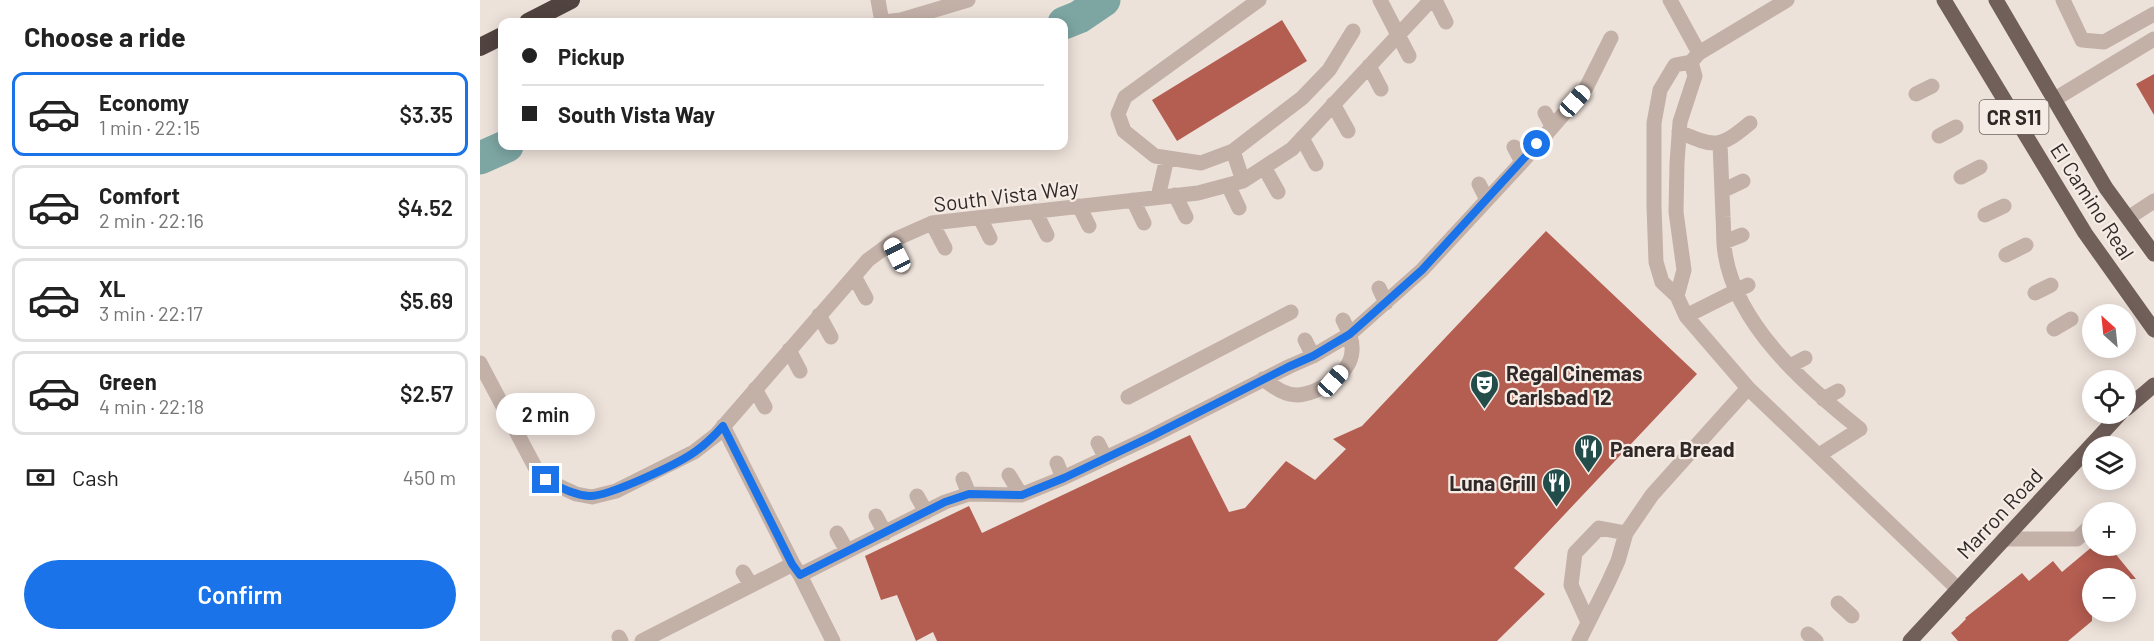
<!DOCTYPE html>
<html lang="en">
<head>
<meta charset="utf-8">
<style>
  :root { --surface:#fff; --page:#f2f2f2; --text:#222; --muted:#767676; --line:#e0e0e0; --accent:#1a73e8 }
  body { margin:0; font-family:Barlow,sans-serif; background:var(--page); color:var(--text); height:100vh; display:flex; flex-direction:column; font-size:22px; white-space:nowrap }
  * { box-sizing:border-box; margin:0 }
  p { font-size:20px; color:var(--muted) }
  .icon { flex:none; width:33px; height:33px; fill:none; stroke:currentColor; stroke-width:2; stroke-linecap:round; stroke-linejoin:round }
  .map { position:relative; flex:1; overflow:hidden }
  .side { display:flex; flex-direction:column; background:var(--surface); width:480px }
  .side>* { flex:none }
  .top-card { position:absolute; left:18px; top:18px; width:570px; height:132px; border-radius:12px; box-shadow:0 3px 15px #0003; display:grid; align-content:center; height:132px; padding:0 24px; background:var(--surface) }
  .needle { width:39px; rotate:333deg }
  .fabs { position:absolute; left:1602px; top:304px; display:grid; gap:12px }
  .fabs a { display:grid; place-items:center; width:54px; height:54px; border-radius:50%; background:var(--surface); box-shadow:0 3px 15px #0003; font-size:30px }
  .end { position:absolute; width:27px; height:27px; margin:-14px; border:8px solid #1a73e8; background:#fff; box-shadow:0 0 0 3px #fff }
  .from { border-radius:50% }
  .bubble { position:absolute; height:42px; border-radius:21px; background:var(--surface); box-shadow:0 3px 15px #0003; font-size:20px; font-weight:600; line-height:42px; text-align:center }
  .car { position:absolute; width:18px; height:36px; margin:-18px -9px; border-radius:8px; box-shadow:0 0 4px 2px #0007; background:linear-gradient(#fff 24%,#345 0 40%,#fff 0 76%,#345 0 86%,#fff 0) }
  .top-card b { display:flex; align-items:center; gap:21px; height:57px; font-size:22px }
  .top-card b+b { border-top:2px solid var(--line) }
  .top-card i { width:15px; height:15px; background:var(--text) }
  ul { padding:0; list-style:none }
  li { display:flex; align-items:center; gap:18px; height:84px; margin:0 12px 9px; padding:0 12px; border:3px solid var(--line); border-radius:12px }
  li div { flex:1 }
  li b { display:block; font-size:22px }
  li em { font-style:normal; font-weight:600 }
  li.selected { border-color:var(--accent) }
  li>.icon { width:54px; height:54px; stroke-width:1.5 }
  h2 { padding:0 24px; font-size:27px; line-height:72px }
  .pay { display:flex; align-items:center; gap:15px; height:66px; padding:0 24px; font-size:22px }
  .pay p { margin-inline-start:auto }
  .button { display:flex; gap:12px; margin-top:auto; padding:12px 24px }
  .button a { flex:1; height:69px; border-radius:36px; background:var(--accent); color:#fff; font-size:24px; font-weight:600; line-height:69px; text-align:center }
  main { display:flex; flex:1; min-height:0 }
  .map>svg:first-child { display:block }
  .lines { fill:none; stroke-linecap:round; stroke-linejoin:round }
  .river { stroke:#7da6a3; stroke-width:33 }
  .building { fill:#b45d51 }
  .minor { stroke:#c3b1a8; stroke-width:15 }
  .major { stroke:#715f5a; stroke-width:15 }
  .highway { stroke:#51433f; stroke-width:18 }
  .route { stroke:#1a73e8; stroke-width:8 }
  .labels { text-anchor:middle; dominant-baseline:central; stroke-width:4.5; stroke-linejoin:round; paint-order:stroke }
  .shield { fill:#f6ece6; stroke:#6c6460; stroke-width:1.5 }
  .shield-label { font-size:20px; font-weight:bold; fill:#312927 }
  .street-label { font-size:21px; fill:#312927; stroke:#f6ece6 }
  .poi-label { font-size:21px; font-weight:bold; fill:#312927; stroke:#f6ece6; text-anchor:start }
</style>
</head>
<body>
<main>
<section class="side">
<h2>Choose a ride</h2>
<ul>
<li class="selected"><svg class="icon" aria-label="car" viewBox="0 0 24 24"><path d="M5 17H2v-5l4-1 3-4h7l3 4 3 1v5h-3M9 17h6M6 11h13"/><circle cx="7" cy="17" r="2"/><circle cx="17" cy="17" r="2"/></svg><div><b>Economy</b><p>1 min · 22:15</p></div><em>$3.35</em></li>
<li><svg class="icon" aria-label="car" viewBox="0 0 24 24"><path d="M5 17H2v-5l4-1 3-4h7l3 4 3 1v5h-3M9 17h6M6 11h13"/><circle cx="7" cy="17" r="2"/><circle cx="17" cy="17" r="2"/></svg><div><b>Comfort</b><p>2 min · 22:16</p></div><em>$4.52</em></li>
<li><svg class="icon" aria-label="car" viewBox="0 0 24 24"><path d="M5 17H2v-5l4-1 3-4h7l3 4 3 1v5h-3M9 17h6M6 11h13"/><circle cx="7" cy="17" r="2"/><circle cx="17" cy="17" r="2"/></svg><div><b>XL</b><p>3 min · 22:17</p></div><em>$5.69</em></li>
<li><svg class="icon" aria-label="car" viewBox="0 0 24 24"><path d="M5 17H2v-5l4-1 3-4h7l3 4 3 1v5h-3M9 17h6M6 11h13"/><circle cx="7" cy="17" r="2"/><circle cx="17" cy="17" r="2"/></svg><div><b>Green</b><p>4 min · 22:18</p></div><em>$2.57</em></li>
</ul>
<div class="pay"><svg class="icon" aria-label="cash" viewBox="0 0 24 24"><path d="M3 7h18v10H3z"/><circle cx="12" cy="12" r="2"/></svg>Cash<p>450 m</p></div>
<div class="button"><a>Confirm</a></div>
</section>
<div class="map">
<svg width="1674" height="641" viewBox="0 0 1674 641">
  <rect width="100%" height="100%" fill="#ede2da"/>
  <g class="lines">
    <path class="river" d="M 584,23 L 599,17 L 624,0
      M 0,158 L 27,146"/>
  </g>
  <path class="building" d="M 802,20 L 827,61 L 697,141 L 672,100 Z
    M 1674,74 L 1674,115 L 1656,84 Z
    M 1066,231 L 1217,374 L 1034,568 L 1065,594 L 1017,641 L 457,641 L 453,632 L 436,641 L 417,595 L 401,600 L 385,556 L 489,506 L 502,533 L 710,435 L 749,512 L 765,508 L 806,461 L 835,480 L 866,449 L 853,439 L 882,426 Z
    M 1613,546 L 1629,546 L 1656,579 L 1612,579 L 1612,621 L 1588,641 L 1478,641 L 1471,633 L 1478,627 L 1486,619 L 1485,618 L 1542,573 L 1549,581 L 1573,561 L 1582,572 Z"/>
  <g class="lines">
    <path class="minor" d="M 398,0 L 402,22
      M 779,0 L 645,97 L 638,114 L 644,131 L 675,156 L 721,163 L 753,151 L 822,98 L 849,70 L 873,31
      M 900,0 L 929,56
      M 955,0 L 966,22
      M 1190,0 L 1219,53 L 1211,62 L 1195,65 L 1180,90 L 1174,123 L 1174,206 L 1176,262 L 1182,282 L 1197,296 L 1206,316 L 1268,388 L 1478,589
      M 1583,0 L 1602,40 L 1624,42 L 1674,14
      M 403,22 L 421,20 L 488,0
      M 1219,53 L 1307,0
      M 889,66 L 901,89
      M 1436,94 L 1452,86
      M 1575,99 L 1674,39
      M 853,104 L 868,131
      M 1065,113 L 1072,126
      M 1199,132 C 1235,147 1239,149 1270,123
      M 1459,136 L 1476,127
      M 822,138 L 836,164
      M 1240,143 C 1241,167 1242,192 1243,217 C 1244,229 1243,242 1245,253 C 1256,325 1326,386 1380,429 L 1339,455
      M 1034,147 L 1042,162
      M 753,151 L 763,181
      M 784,167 L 798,192
      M 1481,177 L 1500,167
      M 999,184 L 1007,200
      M 748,185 L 759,208
      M 1242,191 L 1263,181
      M 695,195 L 706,217
      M 678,197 L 687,158
      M 653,200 L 664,223
      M 599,206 L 609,226
      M 555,211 L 567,235
      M 1505,215 L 1524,206
      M 500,218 L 510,238
      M 1648,218 L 1674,201
      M 452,223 L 465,248
      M 1244,242 L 1262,235
      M 411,243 L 423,267
      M 1526,255 L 1546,245
      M 374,276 L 386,298
      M 899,288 L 906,303
      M 1555,293 L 1571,285
      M 1197,296 L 1204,270 L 1196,212 L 1197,163 L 1200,122 L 1215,76 L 1211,62
      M 339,315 L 351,337
      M 1206,316 L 1268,285
      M 1574,329 L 1591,319
      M 825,340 L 833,356
      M 309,350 L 320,371
      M 0,363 L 55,467 L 66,480 L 96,494 L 112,497 L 136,491 L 214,452 L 236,435 L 388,260 L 418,238 L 452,223 L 718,193 L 763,181 L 812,149 L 951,0
      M 1310,366 L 1325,358
      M 783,379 C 793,386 803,395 817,395 C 837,395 871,374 872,351 C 873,340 868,330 863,320
      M 275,389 L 285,407
      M 648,397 L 811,312
      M 1343,399 L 1358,391
      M 243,426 L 313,564
      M 618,443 L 625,457
      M 577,463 L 583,478
      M 529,475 L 541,495
      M 483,479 L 489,494
      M 437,496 L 446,512
      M 1624,513 L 1627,510
      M 396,516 L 405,533
      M 357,533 L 367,551
      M 1524,539 L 1597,539 L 1612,524
      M 263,572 L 271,585
      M 320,575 L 353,641
      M 1358,603 L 1372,616
      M 1108,622 L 1091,585 L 1095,553 L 1119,528 L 1146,533
      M 1328,634 L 1336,641
      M 139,637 L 141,641
      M 162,641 L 313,564 L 320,575 L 465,502 L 489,494 L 541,495 L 583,478 L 670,437 L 808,367 L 833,356 L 870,334 L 942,270 L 1042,162 L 1106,88 L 1131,38
      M 1099,641 L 1128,583 L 1138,561 L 1146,533 L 1172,495 L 1268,388"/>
    <path class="major" d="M 1464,0 L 1605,233 L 1674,330
      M 1516,0 L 1626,188 L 1674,254
      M 1646,409 L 1674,385
      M 1430,641 L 1640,414"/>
    <path class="highway" d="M 48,22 L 91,0
      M 0,47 L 22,36"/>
  </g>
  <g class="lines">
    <path class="route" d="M 66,480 C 80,487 93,495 109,496 C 128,497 200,463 216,451 C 226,444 235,435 243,426 L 312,564 L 320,575 L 465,502 L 489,494 L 542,495 L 584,478 L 670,437 L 808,367 L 833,356 L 870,334 L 942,270 L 1057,144"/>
  </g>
  <defs>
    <symbol id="theatre-pin" viewBox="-11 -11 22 30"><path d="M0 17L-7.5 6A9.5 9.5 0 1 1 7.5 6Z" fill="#234d4a" stroke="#f6ece6"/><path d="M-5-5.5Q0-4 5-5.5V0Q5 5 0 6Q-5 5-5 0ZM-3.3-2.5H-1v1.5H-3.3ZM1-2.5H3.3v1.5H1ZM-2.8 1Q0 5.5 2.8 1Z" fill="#fff"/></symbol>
    <symbol id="restaurant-pin" viewBox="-11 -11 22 30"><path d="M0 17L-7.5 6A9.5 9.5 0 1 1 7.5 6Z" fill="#234d4a" stroke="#f6ece6"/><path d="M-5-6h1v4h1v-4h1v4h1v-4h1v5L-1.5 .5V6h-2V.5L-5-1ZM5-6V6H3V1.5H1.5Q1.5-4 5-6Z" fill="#fff"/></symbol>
  </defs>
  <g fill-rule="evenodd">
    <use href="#theatre-pin" x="988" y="368" width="33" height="45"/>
    <use href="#restaurant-pin" x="1092" y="432" width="33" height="45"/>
    <use href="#restaurant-pin" x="1060" y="466" width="33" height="45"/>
  </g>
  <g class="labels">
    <rect class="shield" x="1499.5" y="100" width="69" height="34" rx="4.5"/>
    <g class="shield-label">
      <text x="1534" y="117">CR S11</text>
    </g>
    <g class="street-label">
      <text transform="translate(526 195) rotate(-7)">South Vista Way</text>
      <text transform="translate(1613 201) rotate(57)">El Camino Real</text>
      <text transform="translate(1519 513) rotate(-47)">Marron Road</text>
    </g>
    <g class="poi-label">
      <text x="1026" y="372">Regal Cinemas<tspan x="1026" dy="24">Carlsbad 12</tspan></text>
      <text x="1130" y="448">Panera Bread</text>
      <text x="1056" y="482" text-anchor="end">Luna Grill</text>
    </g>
  </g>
</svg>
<div class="fabs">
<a><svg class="needle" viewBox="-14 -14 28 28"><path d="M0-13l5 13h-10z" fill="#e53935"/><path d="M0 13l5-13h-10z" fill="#767676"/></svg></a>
<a><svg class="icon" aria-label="locate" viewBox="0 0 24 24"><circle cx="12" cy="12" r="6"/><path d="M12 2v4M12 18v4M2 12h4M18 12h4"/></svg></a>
<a><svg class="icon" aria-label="layers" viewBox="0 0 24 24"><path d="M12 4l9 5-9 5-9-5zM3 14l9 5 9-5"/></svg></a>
<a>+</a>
<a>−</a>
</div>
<i class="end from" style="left:1057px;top:144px"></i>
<i class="end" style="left:66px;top:480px"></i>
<div class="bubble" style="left:16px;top:393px;width:99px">2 min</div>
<i class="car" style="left:1095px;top:101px;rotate:42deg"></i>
<i class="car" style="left:417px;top:255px;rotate:333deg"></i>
<i class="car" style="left:853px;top:381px;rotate:42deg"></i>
<div class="top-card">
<b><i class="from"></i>Pickup</b>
<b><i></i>South Vista Way</b>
</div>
</div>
</main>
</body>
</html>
